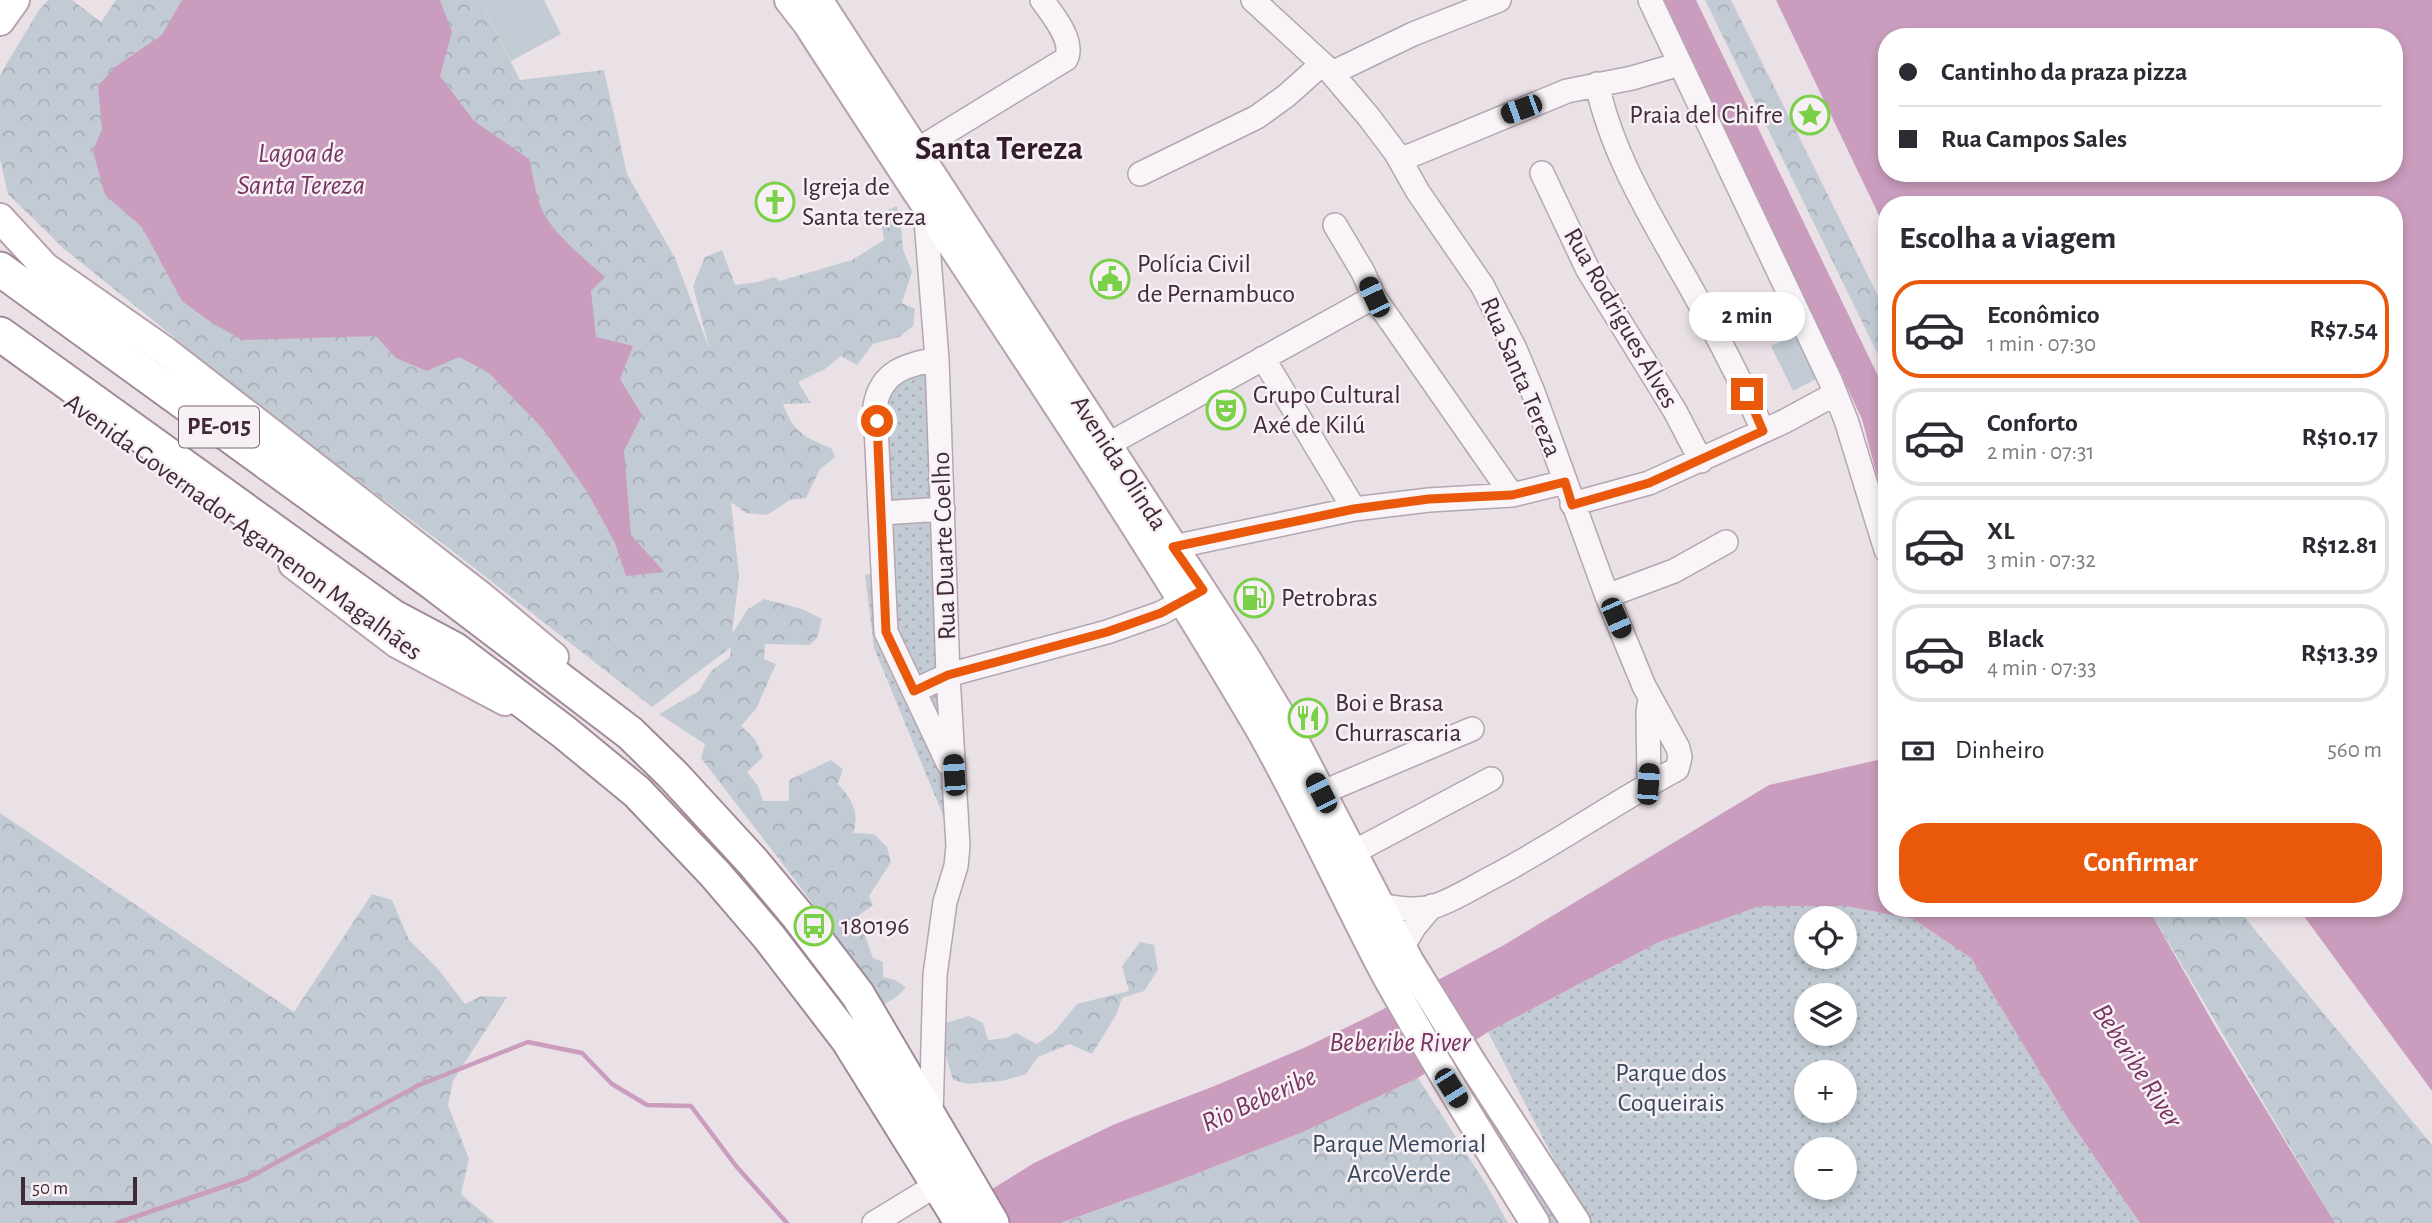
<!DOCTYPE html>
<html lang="pt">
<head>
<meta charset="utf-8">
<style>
  :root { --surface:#fff; --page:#f7f7f7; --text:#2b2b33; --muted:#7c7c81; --line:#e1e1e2; --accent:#ea580c }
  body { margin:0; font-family:"Alegreya Sans",sans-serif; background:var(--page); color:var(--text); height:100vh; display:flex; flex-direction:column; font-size:26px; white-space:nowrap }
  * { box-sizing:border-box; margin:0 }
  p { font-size:23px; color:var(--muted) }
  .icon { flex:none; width:38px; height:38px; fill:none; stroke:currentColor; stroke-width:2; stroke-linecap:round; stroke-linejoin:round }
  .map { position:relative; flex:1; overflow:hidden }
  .side { position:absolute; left:1878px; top:196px; width:525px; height:721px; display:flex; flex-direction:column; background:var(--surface); border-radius:28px; box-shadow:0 4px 10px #0003 }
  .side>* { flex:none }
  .guide { position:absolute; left:1878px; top:28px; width:525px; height:154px; border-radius:28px; box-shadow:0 4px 10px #0003; display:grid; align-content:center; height:154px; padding:0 21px; background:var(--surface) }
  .tools { position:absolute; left:1794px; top:906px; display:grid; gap:14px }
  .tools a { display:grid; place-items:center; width:63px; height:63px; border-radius:50%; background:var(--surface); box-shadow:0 4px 10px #0003; font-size:35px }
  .scale { position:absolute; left:21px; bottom:18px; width:116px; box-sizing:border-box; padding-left:7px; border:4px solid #422938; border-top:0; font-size:19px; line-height:24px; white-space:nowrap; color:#422938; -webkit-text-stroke:5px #f7f1f5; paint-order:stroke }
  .end { position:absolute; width:32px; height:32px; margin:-16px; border:9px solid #ea580c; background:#fff; box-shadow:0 0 0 4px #fff }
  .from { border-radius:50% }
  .bubble { position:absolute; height:49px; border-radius:24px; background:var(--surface); box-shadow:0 4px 10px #0003; font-size:23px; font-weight:700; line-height:49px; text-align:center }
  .car { position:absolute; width:21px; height:42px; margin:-21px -10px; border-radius:9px; box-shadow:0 0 5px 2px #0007; background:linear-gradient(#222 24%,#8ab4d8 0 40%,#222 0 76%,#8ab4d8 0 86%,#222 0) }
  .guide b { display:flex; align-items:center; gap:24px; height:66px; font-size:26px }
  .guide b+b { border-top:2px solid var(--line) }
  .guide i { width:18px; height:18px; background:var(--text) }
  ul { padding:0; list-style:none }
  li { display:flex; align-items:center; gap:21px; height:98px; margin:0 14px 10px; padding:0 7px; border:4px solid var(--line); border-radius:28px }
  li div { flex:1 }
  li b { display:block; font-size:26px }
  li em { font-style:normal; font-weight:700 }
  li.on { border-color:var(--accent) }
  li>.icon { width:63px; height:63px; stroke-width:1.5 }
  h2 { padding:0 21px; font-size:32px; line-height:84px }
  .pay { display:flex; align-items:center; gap:18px; height:77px; padding:0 21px; font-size:26px }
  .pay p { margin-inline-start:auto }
  .button { display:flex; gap:14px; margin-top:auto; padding:14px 21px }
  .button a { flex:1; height:80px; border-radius:28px; background:var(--accent); color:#fff; font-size:28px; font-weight:700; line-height:80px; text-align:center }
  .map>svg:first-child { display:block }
  .grass { fill:url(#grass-dots); fill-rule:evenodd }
  .forest { fill:url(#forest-crowns) }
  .garden { fill:#c2cbd4 }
  .water { fill:#ca9cbd; fill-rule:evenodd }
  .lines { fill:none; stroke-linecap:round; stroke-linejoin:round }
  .stream { stroke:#ca9cbd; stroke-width:4.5 }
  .minor-casing { stroke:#b4a6af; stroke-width:26 }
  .major-casing { stroke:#b6a1ae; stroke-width:32 }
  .highway-casing { stroke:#a18998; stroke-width:37 }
  .minor { stroke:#f8f4f7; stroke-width:23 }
  .major { stroke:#fff; stroke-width:28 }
  .highway { stroke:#fff; stroke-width:33 }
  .route { stroke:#ea580c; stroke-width:9 }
  .labels { text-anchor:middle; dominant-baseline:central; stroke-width:5; stroke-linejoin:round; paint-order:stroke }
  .shield { fill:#f7f1f5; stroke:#786571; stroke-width:2 }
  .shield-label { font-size:24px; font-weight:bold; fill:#422938 }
  .poi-label { font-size:26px; fill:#422938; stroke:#f7f1f5; text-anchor:start }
  .street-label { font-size:26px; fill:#422938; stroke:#f7f1f5 }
  .park-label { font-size:26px; fill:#37475e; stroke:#f7f1f5 }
  .water-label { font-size:28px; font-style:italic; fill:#773361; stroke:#f7f1f5 }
  .district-label { font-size:33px; font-weight:bold; fill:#331c29; stroke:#f7f1f5 }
</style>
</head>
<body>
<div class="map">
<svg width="2432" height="1223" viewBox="0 0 2432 1223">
  <defs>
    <pattern id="grass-dots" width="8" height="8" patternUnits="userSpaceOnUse" patternTransform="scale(1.75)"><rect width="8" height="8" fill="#c2cbd4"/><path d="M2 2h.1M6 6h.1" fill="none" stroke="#a8aeb7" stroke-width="1.8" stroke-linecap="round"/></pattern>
    <pattern id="forest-crowns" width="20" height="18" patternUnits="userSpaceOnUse" patternTransform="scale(1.75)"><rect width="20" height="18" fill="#c2cbd4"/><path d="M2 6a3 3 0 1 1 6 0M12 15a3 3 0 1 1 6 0" fill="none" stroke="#a8aeb7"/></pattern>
  </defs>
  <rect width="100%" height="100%" fill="#eae1e7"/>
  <path class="grass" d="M 931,368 L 947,825 L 874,648 L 865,575 L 883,571 L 887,484 L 877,374 Z
    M 1759,906 L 1846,906 L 1913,919 L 1971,958 L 2067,1117 L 2140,1223 L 1587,1223 L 1488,1032 L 1659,942 ZM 1806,919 L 1844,919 L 1844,957 L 1806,957 ZM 1806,996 L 1844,996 L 1844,1034 L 1806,1034 ZM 1806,1073 L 1844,1073 L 1844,1111 L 1806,1111 ZM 1806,1150 L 1844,1150 L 1844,1188 L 1806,1188 Z
    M 1472,1079 L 1563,1223 L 1549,1223 L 1466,1086 Z"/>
  <path class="forest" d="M 48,0 L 72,0 L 101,22 L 116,0 L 480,0 L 520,80 L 604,70 L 627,174 L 675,258 L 709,348 L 693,286 L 705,257 L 722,250 L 735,285 L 758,282 L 774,277 L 780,281 L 852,260 L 884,240 L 880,214 L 897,206 L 901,225 L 903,249 L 912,272 L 902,303 L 915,309 L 913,326 L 899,337 L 873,344 L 857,365 L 841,356 L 825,369 L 798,382 L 811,403 L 783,404 C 794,433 804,437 831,448 L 835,457 L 820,469 L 806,498 L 790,500 L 767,515 L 746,513 L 731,502 L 739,576 L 732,634 L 747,610 L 764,599 L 802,609 L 822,619 L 817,638 L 810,645 L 765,644 L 764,659 L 776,664 L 756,709 L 741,726 L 755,739 L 763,757 L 747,772 L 758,786 L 763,801 L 789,801 L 789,780 L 831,760 L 843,769 L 838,784 C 852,799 860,813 853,833 L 874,834 L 887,847 L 891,862 L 869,896 L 873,905 L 858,916 L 873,958 L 883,962 L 883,977 L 895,980 L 906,987 L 898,996 L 881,1006 C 829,918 763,840 701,758 L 705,744 L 659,714 L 699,691 L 711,671 L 730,657 L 731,647 L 652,707 L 455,553 L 281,423 L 63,248 L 8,194 L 0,160 L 0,75 L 39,10 Z
    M 1705,0 L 1731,0 L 1886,312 L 1886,371 Z
    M 0,813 L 294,1012 L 372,894 L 392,900 L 409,940 L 438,969 L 465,1004 L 481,996 L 507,997 L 453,1081 L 448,1105 L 469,1159 L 461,1194 L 495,1223 L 0,1223 Z
    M 2148,908 L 2237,908 L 2432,1145 L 2432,1223 L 2335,1223 Z
    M 1140,942 L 1154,945 L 1158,970 L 1144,991 L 1122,998 L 1116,1015 L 1092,1054 L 1070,1044 L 1038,1057 L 1026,1074 L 1002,1081 L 968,1084 L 953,1080 L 946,1056 L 936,1053 L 936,1026 L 969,1016 L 983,1023 L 988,1040 L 1006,1038 L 1016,1033 L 1037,1044 L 1054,1032 L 1077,1004 L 1129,991 L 1122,966 Z
    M 1418,1078 L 1486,1184 L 1508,1223 L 1062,1223 L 1175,1182 L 1303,1132 Z"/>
  <path class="garden" d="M 480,0 L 544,0 L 561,34 L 511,61 Z
    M 1796,334 L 1818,378 L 1793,391 L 1771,346 Z"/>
  <path class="water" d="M 182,0 L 440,0 L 452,32 L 440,76 L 474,121 L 529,159 C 533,175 535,192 541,208 C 550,231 586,260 605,277 L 591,291 L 596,337 L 633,346 L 620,379 L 642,415 L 624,451 L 631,535 L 664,572 L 626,576 L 615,543 L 588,493 L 543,429 L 488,372 L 459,357 L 427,371 L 396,358 L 376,336 L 243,340 L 212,323 L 182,301 L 142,227 L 105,195 L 93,151 L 102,129 L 98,86 L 115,67 L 162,35 Z
    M 1664,0 L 1696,0 L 1880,380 L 1886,404 L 1886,510 L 1862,419 Z
    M 1776,0 L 2432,0 L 2432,1091 L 2298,908 L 2394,908 L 2394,205 L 1886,205 L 1886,230 ZM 1886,37 L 2394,37 L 2394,173 L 1886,173 Z
    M 1886,758 L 1886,908 L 2148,908 L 2216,1028 L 2335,1223 L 2140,1223 L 2067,1117 L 1971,958 L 1913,919 L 1846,906 L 1760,906 L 1659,942 L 1488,1032 L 1418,1078 L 1303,1132 L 1175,1182 L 1061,1223 L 937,1223 L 1034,1163 L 1115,1124 L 1212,1087 L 1306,1047 L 1372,1015 L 1504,945 L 1769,785 Z"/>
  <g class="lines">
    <path class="stream" d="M 117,1223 L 246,1179 L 419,1085 L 528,1042 L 582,1053 L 612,1084 L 647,1105 L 691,1106 L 736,1166 L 787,1223"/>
    <defs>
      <path id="minor" d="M 1253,0 L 1328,69 L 1368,116 L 1396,153 L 1418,192 L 1482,285 L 1515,349 L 1533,392 L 1607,596 L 1644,686 L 1678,748 L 1680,757 L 1677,769 C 1613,803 1555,845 1491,878 C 1472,888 1452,901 1432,907 C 1414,911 1396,908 1379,905
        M 1650,0 L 1830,380 L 1846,420 L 1886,550
        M 1332,73 L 1413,34 L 1499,0
        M 1597,84 C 1613,158 1654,222 1691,288 C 1717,335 1742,382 1763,431
        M 917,150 L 1066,59 C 1075,41 1052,14 1042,0
        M 1400,160 L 1567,91 L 1632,78 L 1680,64
        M 1542,173 L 1588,270 L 1675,411 L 1701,461
        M 1140,174 L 1257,117 L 1286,96 L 1322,64
        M 925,207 L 937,359 L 948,675 L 958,846 L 956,866 L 945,902 L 935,975 L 931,1118
        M 1335,225 L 1363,272 L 1374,297 L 1512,495
        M 1263,358 L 1354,509
        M 937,359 C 906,365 881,371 875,406 L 886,632 L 948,763
        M 1107,445 L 1374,297
        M 1572,504 L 1649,483 L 1783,422 L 1835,394
        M 882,513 L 943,509
        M 1173,547 L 1354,509 L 1429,500 L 1512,495 L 1565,482
        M 1607,596 L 1674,571 L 1726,542
        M 914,691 L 948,675 L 1107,632 L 1161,613 L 1197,593
        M 1649,784 L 1648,712 L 1650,699
        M 1321,793 L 1472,729
        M 1352,853 L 1491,779
        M 1402,948 L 1415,926 L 1432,906
        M 874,1223 L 938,1184"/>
      <path id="major" d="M 789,0 L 807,23 C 957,257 1116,484 1257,724 C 1304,805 1342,892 1386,975 C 1433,1059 1484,1141 1535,1223
        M 818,0 L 1247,660 L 1285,723 L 1409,961 L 1475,1068 L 1576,1223
        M 0,21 L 15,0
        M 0,218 L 45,267 L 165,351 L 482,597 L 554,657
        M 293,564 L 398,644 L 505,701"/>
      <path id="highway" d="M 0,269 L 437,586 L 630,733 L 674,776 L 753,862 L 798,916 L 858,995 L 992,1223
        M 0,334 L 392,616 L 454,649 L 564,732 L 637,792 L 715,874 L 769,937 L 848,1040 L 962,1223"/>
    </defs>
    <use href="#minor" class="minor-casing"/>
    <use href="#major" class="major-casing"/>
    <use href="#highway" class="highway-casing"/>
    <use href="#minor" class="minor"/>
    <use href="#major" class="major"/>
    <use href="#highway" class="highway"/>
  </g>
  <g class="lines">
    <path class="route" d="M 877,421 L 886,632 L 914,691 L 948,675 L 1107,632 L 1161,613 L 1203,590 L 1173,547 L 1354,509 L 1429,499 L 1512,495 L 1565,482 L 1572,505 L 1649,483 L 1763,431 L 1747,394"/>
  </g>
  <defs>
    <symbol id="sight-ring" viewBox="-11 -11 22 22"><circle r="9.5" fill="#f7f1f5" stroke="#7ad046" stroke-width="1.5"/><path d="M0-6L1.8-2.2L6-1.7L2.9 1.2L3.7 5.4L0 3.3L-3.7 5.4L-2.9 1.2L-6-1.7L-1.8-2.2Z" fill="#7ad046"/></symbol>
    <symbol id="church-ring" viewBox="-11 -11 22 22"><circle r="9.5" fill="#f7f1f5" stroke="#7ad046" stroke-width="1.5"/><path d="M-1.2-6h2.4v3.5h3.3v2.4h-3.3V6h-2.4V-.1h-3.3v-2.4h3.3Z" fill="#7ad046"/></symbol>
    <symbol id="civic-ring" viewBox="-11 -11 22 22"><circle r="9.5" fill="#f7f1f5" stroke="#7ad046" stroke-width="1.5"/><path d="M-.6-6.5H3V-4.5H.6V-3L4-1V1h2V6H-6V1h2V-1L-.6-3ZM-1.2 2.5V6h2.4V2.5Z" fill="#7ad046"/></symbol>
    <symbol id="theatre-ring" viewBox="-11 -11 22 22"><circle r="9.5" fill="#f7f1f5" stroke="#7ad046" stroke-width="1.5"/><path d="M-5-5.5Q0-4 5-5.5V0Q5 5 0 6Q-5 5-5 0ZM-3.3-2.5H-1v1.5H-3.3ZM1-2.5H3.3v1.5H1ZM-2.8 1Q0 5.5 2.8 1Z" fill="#7ad046"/></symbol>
    <symbol id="fuel-ring" viewBox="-11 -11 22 22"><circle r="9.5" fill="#f7f1f5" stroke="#7ad046" stroke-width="1.5"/><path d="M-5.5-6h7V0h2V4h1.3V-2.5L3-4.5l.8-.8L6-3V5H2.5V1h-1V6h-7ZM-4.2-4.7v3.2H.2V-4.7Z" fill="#7ad046"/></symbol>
    <symbol id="restaurant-ring" viewBox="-11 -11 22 22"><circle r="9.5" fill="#f7f1f5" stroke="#7ad046" stroke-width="1.5"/><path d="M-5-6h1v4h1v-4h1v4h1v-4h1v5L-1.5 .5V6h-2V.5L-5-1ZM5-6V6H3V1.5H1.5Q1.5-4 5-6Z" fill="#7ad046"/></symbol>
    <symbol id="bus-ring" viewBox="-11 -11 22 22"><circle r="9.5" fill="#f7f1f5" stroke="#7ad046" stroke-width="1.5"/><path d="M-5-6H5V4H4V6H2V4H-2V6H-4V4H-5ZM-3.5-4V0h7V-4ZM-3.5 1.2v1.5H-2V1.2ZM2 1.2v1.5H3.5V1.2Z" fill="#7ad046"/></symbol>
  </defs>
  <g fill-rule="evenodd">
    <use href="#sight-ring" x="1788" y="93" width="44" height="44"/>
    <use href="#church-ring" x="753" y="180" width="44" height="44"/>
    <use href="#civic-ring" x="1088" y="257" width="44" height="44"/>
    <use href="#theatre-ring" x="1204" y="388" width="44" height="44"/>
    <use href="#fuel-ring" x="1232" y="576" width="44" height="44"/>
    <use href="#restaurant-ring" x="1286" y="696" width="44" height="44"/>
    <use href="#bus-ring" x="792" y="904" width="44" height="44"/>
  </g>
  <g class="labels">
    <rect class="shield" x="179" y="406.5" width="80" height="41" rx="5"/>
    <g class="shield-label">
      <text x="219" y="427">PE-015</text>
    </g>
    <g class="poi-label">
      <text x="1783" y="115" text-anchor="end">Praia del Chifre</text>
      <text x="802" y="187">Igreja de<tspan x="802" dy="30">Santa tereza</tspan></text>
      <text x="1137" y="264">Polícia Civil<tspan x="1137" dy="30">de Pernambuco</tspan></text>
      <text x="1253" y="395">Grupo Cultural<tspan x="1253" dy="30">Axé de Kilú</tspan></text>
      <text x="1281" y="598">Petrobras</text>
      <text x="1335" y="703">Boi e Brasa<tspan x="1335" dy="30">Churrascaria</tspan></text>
      <text x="841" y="926">180196</text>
    </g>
    <g class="street-label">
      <text transform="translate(1621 318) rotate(60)">Rua Rodrigues Alves</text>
      <text transform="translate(1521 377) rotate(67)">Rua Santa Tereza</text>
      <text transform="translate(1119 463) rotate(57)">Avenida Olinda</text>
      <text transform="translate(243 527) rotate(36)">Avenida Governador Agamenon Magalhães</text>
      <text transform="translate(944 546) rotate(-92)">Rua Duarte Coelho</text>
    </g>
    <g class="park-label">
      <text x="1671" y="1073">Parque dos<tspan x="1671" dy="30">Coqueirais</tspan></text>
      <text x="1399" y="1144">Parque Memorial<tspan x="1399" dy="30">ArcoVerde</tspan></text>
    </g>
    <g class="water-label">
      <text x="301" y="154">Lagoa de<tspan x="301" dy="32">Santa Tereza</tspan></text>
      <text x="1400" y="1043">Beberibe River</text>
      <text transform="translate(2137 1066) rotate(57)">Beberibe River</text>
      <text transform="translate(1259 1100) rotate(-24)">Rio Beberibe</text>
    </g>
    <g class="district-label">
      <text x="999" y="149">Santa Tereza</text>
    </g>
  </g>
</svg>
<div class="tools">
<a><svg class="icon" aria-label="locate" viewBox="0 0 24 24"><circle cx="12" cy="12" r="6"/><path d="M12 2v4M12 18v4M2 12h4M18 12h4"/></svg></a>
<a><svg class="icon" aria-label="layers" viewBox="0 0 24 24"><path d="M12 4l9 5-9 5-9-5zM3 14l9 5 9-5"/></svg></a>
<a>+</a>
<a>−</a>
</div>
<div class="scale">50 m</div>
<i class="end from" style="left:877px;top:421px"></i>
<i class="end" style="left:1747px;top:394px"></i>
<div class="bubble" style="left:1689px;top:292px;width:116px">2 min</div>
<i class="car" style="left:1521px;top:109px;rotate:250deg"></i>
<i class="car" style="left:1374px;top:297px;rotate:335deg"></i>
<i class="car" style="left:1616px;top:618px;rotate:156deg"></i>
<i class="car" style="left:954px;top:775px;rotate:356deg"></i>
<i class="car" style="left:1648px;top:784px;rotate:4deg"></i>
<i class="car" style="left:1321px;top:793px;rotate:333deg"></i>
<i class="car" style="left:1451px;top:1088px;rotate:148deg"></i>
<div class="guide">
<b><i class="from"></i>Cantinho da praza pizza</b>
<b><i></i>Rua Campos Sales</b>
</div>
<section class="side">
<h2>Escolha a viagem</h2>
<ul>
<li class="on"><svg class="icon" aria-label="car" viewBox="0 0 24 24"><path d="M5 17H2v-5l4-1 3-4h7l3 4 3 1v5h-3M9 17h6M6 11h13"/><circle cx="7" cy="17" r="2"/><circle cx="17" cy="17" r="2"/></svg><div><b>Econômico</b><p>1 min · 07:30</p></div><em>R$7.54</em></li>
<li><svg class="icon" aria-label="car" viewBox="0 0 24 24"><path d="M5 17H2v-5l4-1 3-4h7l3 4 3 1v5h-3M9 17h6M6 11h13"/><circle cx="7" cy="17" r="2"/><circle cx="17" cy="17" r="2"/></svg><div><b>Conforto</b><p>2 min · 07:31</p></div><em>R$10.17</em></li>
<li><svg class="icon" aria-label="car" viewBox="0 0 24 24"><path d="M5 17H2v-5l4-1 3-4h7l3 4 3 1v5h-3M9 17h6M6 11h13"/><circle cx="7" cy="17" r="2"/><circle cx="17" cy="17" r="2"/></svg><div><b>XL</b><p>3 min · 07:32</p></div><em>R$12.81</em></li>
<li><svg class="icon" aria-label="car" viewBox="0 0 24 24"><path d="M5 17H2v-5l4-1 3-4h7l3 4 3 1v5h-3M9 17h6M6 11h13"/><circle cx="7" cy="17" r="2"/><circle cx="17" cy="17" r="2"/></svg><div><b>Black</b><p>4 min · 07:33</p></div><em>R$13.39</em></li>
</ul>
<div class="pay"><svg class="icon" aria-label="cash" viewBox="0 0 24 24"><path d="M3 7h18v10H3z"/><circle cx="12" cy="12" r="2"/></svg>Dinheiro<p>560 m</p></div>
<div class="button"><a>Confirmar</a></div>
</section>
</div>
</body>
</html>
